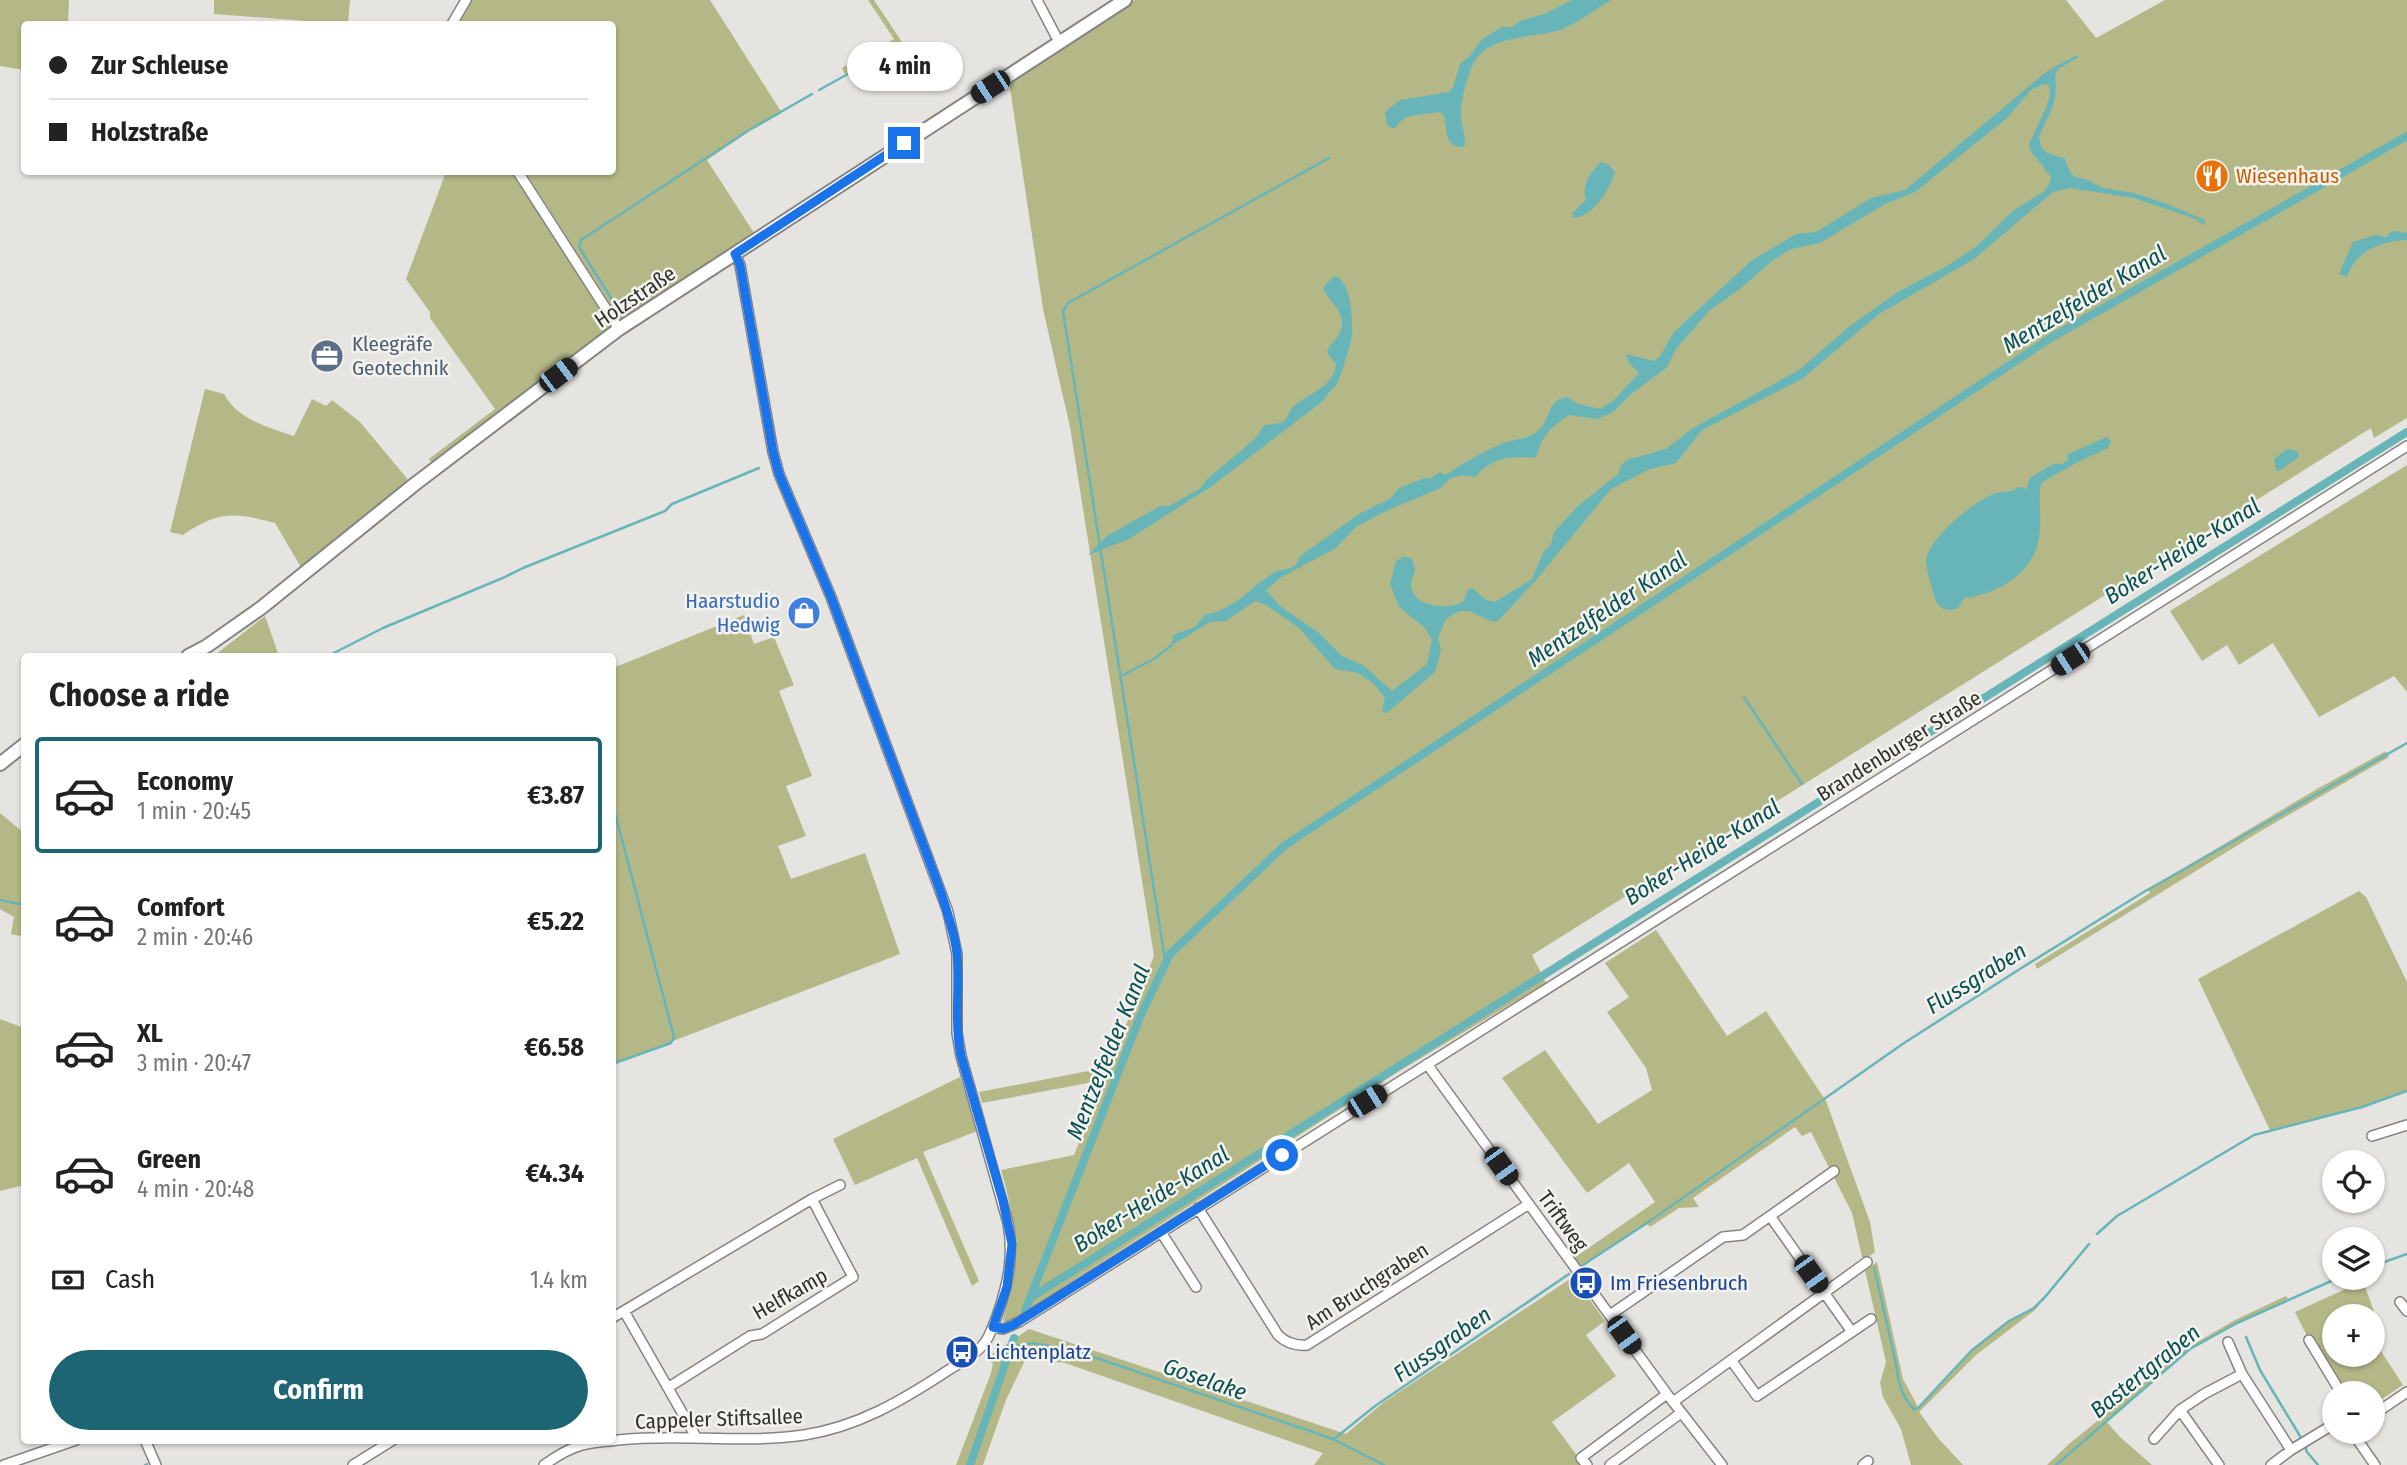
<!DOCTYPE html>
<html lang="en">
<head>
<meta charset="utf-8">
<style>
  :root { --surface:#fff; --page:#f2f2f2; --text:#222; --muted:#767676; --line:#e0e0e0; --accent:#1e6574 }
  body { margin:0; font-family:"Fira Sans Condensed",sans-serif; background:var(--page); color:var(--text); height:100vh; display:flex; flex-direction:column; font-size:26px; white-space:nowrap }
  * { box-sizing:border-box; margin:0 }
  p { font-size:23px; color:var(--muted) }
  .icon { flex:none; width:38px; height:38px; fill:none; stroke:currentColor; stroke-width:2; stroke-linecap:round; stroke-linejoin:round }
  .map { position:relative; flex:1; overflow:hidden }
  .sheet { position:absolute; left:21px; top:653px; width:595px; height:791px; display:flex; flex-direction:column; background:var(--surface); border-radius:7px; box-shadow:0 2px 5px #0004 }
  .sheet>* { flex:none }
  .guide { position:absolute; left:21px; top:21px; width:595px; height:154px; border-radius:7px; box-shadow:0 2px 5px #0004; display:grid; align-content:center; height:154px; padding:0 28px; background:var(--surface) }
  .controls { position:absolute; left:2322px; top:1150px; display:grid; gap:14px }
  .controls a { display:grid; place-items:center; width:63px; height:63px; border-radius:50%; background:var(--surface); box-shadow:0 2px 5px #0004; font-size:35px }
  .end { position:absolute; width:32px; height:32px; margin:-16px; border:9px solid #1a73e8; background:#fff; box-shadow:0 0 0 4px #fff }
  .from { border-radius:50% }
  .bubble { position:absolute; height:49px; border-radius:24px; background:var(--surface); box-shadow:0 2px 5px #0004; font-size:23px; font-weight:700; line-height:49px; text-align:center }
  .car { position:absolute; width:21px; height:42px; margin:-21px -10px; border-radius:9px; box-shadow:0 0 5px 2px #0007; background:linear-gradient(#222 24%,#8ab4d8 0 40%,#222 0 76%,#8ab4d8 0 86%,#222 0) }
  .guide b { display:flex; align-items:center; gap:24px; height:66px; font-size:26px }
  .guide b+b { border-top:2px solid var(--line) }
  .guide i { width:18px; height:18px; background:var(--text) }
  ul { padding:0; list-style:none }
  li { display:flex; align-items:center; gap:21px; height:116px; margin:0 14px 10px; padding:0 14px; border:4px solid transparent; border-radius:7px }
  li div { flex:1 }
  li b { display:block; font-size:26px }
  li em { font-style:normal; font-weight:700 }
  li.on { border-color:var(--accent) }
  li>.icon { width:63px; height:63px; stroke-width:1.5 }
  h2 { padding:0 28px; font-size:32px; line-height:84px }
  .pay { display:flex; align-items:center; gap:18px; height:77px; padding:0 28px; font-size:26px }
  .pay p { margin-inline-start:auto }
  .primary-button { display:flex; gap:14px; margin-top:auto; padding:14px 28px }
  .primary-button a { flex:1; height:80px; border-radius:42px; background:var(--accent); color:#fff; font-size:28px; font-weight:700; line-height:80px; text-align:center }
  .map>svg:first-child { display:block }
  .green { fill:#b4b887 }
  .water { fill:#67b5b8; fill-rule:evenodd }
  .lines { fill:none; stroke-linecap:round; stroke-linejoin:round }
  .stream { stroke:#67b5b8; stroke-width:2.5 }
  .canal { stroke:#67b5b8; stroke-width:8 }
  .minor-casing { stroke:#858480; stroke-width:12 }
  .secondary-casing { stroke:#858480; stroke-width:16 }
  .minor { stroke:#fff; stroke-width:9 }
  .secondary { stroke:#fff; stroke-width:12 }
  .route { stroke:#1a73e8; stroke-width:9 }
  .labels { text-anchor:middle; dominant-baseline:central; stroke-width:5; stroke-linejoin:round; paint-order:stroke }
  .food-label { font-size:21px; fill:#c56008; stroke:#f3f2ed; text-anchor:start }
  .street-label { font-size:21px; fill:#302f2e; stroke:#f3f2ed }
  .service-label { font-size:21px; fill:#4e5e75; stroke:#f3f2ed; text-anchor:start }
  .shop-label { font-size:21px; fill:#366cbe; stroke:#f3f2ed; text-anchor:end }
  .transit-label { font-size:21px; fill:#164399; stroke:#f3f2ed; text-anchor:start }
  .water-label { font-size:23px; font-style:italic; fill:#075053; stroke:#f3f2ed }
</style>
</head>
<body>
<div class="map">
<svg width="2407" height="1465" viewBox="0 0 2407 1465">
  <rect width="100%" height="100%" fill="#e5e4e0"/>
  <path class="green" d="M 0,0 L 69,0 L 68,24 L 24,24 L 24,70 L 0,66 Z
    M 214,0 L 350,0 L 348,24 L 214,14 Z
    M 469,0 L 710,0 L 782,113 L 750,131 L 707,160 L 754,233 L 621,321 L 525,172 L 612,172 L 612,24 L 455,24 Z
    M 868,0 L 874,0 L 902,42 L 845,74 L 842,68 L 894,39 Z
    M 1135,0 L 2066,0 L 2096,38 L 2165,0 L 2407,0 L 2407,418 L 2374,438 L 2371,428 L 1532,955 L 1546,983 L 1401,1070 L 1010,1321 L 1003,1321 C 1017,1260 1019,1232 1001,1170 L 1074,1155 L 1104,1080 L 982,1103 L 979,1092 L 1109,1067 L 1154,956 L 1070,427 L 1043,309 L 1009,81 Z
    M 446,172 L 514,172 L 613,327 L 433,464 L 429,459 L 495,409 L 430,318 L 430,312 L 406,279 Z
    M 205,389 L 224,394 C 238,420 268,427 294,436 L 312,399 L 326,406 L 332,400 L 360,422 L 410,482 L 302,569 L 275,523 C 234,512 218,511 183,535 L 170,532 Z
    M 2407,465 L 2407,692 L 2394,676 L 2319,717 L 2273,643 L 2239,665 L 2227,645 L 2202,661 L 2170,611 Z
    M 744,615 L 754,644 L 774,637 L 794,685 L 779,691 L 812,776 L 786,786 L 806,836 L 778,846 L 791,879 L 865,853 L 900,954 L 613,1064 L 613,668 Z
    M 265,616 L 279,656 L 212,656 L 215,655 Z
    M 2386,751 L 2389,757 L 2259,832 L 2037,969 L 2035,964 L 2150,893 L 2148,889 L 2317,789 Z
    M 0,813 L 24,833 L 24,937 L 11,934 L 14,917 L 0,909 Z
    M 2359,891 L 2366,897 L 2407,982 L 2407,1091 L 2362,1107 L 2270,1130 L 2198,979 Z
    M 1656,930 L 1727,1036 L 1766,1011 L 1826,1101 L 1870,1222 L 1875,1252 L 1863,1261 L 1852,1213 L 1811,1132 L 1802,1136 L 1795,1127 L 1693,1198 L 1699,1207 L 1679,1208 L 1650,1227 L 1646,1223 L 1580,1267 L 1574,1258 L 1655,1202 L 1629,1163 L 1587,1193 L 1502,1078 L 1545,1050 L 1598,1124 L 1652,1090 L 1646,1068 L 1607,1012 L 1629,997 L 1605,963 Z
    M 0,1019 L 24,1028 L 24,1185 L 0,1191 Z
    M 960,1077 L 980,1130 L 923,1152 L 979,1281 L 972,1286 L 917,1158 L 855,1185 L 833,1139 Z
    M 1877,1262 L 1903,1379 L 1918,1407 L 1971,1351 L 2009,1321 L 2034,1308 L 2045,1297 L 2035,1310 L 1976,1355 L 1919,1412 L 1938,1438 L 1963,1465 L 1911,1465 L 1901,1429 L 1883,1397 L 1880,1383 L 1886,1362 L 1865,1270 Z
    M 1573,1277 L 1605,1321 L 1586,1335 L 1616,1376 L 1552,1422 L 1584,1465 L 1314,1465 L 1323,1453 L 1065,1363 L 1026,1358 L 1006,1400 L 983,1465 L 956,1465 L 991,1373 L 993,1364 L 986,1358 L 1029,1329 L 1346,1434 L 1384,1402 Z
    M 2363,1281 L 2376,1317 L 2373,1319 L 2373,1316 L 2334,1316 L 2334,1354 L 2373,1354 L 2373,1339 L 2403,1385 L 2373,1405 L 2373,1393 L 2347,1393 L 2310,1335 L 2307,1336 L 2295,1312 Z
    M 2286,1296 L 2288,1299 L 2237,1323 L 2190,1349 L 2106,1421 L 2119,1436 L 2152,1465 L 2047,1465 L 2069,1444 L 2187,1348 L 2235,1320 Z"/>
  <path class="water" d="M 1572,0 L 1611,0 C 1595,9 1577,24 1560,30 C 1531,39 1483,34 1471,69 C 1466,82 1460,102 1461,116 C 1461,126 1467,138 1464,147 C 1442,148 1449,128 1443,114 L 1439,112 L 1410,116 L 1403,119 L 1394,129 L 1387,125 L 1385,112 L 1400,100 L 1449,92 L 1453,87 L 1460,64 L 1470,56 L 1482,39 L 1502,27 L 1512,27 L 1520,21 L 1547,13 Z
    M 2077,55 L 2079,57 L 2058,69 L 2055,75 C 2059,102 2049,113 2039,137 C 2041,154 2050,154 2064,158 L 2072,175 L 2079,178 L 2088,180 L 2103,188 L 2134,193 L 2167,204 L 2205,220 L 2204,225 L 2193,218 L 2134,198 L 2070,188 L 2053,192 L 1974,259 L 1879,314 L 1802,379 L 1702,430 L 1676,463 L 1650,469 L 1611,489 L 1536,580 L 1499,620 L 1493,622 L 1469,611 L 1459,611 L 1446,619 L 1438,638 L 1441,650 L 1435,672 L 1387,713 L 1382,711 L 1385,698 L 1374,684 L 1358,673 L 1335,669 L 1299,628 L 1266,605 L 1255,601 L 1226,621 L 1210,622 L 1172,645 L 1173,635 L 1195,627 L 1206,614 C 1231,612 1252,586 1273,573 C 1284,567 1297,572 1299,557 L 1359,514 L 1391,498 L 1399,488 L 1425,478 L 1431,478 L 1440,472 L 1445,475 C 1463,464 1480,453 1499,445 C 1513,438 1528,441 1540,429 C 1551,417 1547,400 1567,397 L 1578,404 L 1600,409 L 1613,401 L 1639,373 L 1629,363 L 1626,354 L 1654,361 L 1660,356 L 1674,332 L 1751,261 L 1796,234 L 1816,232 L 1871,198 L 1905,190 L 2046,72 ZM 2044,84 L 2049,85 L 2050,95 L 2046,108 L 2029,144 L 2030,150 L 2051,177 L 2050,182 L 2045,191 L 2014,210 L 1977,246 L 1947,266 L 1896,293 L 1850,326 L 1799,370 L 1693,428 L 1666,449 L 1627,460 L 1622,464 L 1618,474 L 1578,506 L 1554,532 L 1551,544 L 1543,553 L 1532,579 L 1495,602 L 1486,600 L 1472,588 L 1468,590 L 1463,602 C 1441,613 1398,603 1415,571 L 1412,559 L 1404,556 L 1396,561 L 1390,584 L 1399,607 L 1425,628 L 1432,640 L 1427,664 L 1392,691 L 1363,665 L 1342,656 L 1319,633 L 1280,606 L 1266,590 L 1280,578 L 1336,548 L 1356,527 L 1388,510 L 1441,488 L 1449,479 L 1461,475 L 1475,477 C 1493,457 1510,456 1535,458 C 1539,452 1539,447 1542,441 C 1547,430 1560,421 1569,415 L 1597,419 L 1613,412 L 1630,395 L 1667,367 L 1676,349 L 1709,311 L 1741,288 L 1772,261 L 1791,249 L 1820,243 L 1885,204 L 1915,192 L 2007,118 L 2031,90 Z
    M 1601,162 L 1608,164 L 1615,172 C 1609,190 1595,215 1574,218 L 1572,213 L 1586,200 C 1581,185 1590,173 1601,162 Z
    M 2392,231 L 2407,233 L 2407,240 C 2381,241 2355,251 2347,277 L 2339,274 L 2353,242 L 2375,235 L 2386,237 Z
    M 1334,276 C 1351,279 1353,320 1352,335 C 1351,343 1341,376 1337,383 C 1334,390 1327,392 1324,400 L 1212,486 L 1129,539 L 1088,555 L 1107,536 L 1158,507 L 1171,505 L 1201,488 L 1207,479 L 1256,438 L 1264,425 C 1269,424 1276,424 1281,423 C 1289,420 1288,411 1294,406 C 1309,393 1333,388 1336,364 L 1327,353 C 1328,344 1335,342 1339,334 C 1350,315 1330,304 1323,288 Z
    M 2107,437 L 2111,441 L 2108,448 L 2074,464 L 2041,483 C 2038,501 2042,519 2039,538 C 2034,573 1996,595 1964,598 L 1958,608 C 1945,613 1938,608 1934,595 C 1931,585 1927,573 1926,563 C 1925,540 1974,502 1993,494 C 2004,490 2007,495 2019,487 L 2026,489 L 2030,478 L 2053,464 L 2062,464 L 2068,460 L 2068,454 Z
    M 2287,449 L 2297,451 L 2299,457 L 2279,471 L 2276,470 L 2274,459 Z"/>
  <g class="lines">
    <path class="stream" d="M 819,90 L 902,44
      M 619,311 L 579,247 L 581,240 L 749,130 L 812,94
      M 328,656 L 383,628 L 505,577 L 523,568 L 665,511 L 672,504 L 759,468
      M 1121,676 L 1154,659 L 1172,645
      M 1744,697 L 1802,784
      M 612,802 L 674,1037 L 671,1043 L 612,1064
      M 0,900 L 24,905
      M 1166,966 L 1063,311 L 1068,303 L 1329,158
      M 2097,1234 L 2117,1216 L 2254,1135 L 2362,1107 L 2407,1091
      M 2373,1266 L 2407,1254
      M 1580,1267 L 1647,1223 L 1904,1043 L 2023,967 L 2142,893 L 2407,743
      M 1874,1267 L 1896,1364 C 1898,1380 1901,1397 1914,1409 L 1918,1408 L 1971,1351 L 2009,1321 L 2034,1308 L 2045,1297 L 2089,1244
      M 2246,1337 L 2260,1370 L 2303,1441 L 2307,1452 L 2318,1465
      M 1010,1347 L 1032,1343 L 1076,1351 L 1333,1439 L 1384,1465
      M 1334,1439 L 1375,1406 L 1569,1274
      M 145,1465 L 147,1464
      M 2056,1465 L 2190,1349 L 2237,1323 L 2338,1278"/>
    <path class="canal" d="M 1030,1298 L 1140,1017 L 1170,954 L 1284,846 L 2049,339 L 2407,136
      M 1025,1311 L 1030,1298 L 2407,432
      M 970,1465 L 1014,1338"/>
    <defs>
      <path id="minor" d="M 1037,0 L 1059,42
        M 452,24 L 466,0
        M 518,172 L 619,329
        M 1427,1064 L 1667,1394 L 1722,1465
        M 2372,1136 L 2407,1125
        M 812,1199 L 840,1185
        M 1198,1208 L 1278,1335 C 1286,1343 1295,1346 1307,1345 L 1529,1204
        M 1770,1216 L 1852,1332
        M 1161,1232 L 1196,1287
        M 2400,1302 L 2407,1311
        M 624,1311 L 696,1437
        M 1610,1315 L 1723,1237 L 1743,1235 L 1834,1171
        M 612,1318 L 812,1199 L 853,1277 L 762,1334 L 750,1336 L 669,1387
        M 993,1327 L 1003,1329 L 1019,1322 L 2407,446
        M 2309,1340 L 2341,1393
        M 2228,1342 L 2242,1374 L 2291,1450
        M 1731,1360 L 1757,1396 L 1871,1319
        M 1673,1402 L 1867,1262
        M 2180,1410 L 2219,1465
        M 2373,1415 L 2407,1392
        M 2352,1432 L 2375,1465
        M 2154,1439 L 2180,1410 L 2204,1394 L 2242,1374
        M 145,1440 L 156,1465
        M 4,1465 L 76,1440
        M 353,1465 L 393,1440
        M 544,1465 C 554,1458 564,1451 576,1447 C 590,1442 604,1442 618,1440 C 680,1433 743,1444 804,1435 C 857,1427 901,1401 944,1373 C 957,1364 973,1357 983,1345 C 990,1337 993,1326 997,1316 C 1008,1284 1014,1257 1008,1223 L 961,1056 L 957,1033 L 957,954 L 948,912 L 831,597 L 779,474 L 773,452 L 740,265 L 735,254
        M 1587,1465 L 1581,1458 L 1667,1394
        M 1610,1465 L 1681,1413
        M 1863,1465 L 1868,1461
        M 2271,1465 L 2291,1450 L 2334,1424"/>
      <path id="secondary" d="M 188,656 L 207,646 L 261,608 L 415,484 L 619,329 L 1125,0
        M 0,764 L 24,745"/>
    </defs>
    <use href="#minor" class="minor-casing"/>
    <use href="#secondary" class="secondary-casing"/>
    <use href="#minor" class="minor"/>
    <use href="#secondary" class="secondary"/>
  </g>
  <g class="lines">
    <path class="route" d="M 904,143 L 735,254 L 740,265 L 773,452 L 779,474 L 831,597 L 940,890 C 947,911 954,931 957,953 C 960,988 954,1022 961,1056 L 1003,1201 L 1012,1244 L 1007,1287 L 993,1327 L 1003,1329 L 1013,1325 L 1282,1155"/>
  </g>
  <defs>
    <symbol id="restaurant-disc" viewBox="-11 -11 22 22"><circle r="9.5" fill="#e8710a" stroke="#f3f2ed"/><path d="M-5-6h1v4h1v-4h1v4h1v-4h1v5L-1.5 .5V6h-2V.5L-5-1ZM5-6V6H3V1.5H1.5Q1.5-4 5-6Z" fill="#fff"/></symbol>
    <symbol id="office-disc" viewBox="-11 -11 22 22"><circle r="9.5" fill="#5c6f8a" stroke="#f3f2ed"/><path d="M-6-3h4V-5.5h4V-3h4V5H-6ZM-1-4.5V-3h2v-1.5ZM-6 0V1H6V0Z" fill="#fff"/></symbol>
    <symbol id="shop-disc" viewBox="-11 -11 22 22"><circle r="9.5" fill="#3f7fe0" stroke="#f3f2ed"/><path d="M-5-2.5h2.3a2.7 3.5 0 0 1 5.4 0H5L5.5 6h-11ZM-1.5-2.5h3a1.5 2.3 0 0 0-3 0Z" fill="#fff"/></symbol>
    <symbol id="bus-disc" viewBox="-11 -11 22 22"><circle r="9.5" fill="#1a4fb4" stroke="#f3f2ed"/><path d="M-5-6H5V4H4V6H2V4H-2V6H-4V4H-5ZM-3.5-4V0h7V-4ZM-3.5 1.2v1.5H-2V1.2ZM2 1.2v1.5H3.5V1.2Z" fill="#fff"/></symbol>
  </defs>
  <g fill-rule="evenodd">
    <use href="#restaurant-disc" x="2193" y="157" width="38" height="38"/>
    <use href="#office-disc" x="308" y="337" width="38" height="38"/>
    <use href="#shop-disc" x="785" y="594" width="38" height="38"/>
    <use href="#bus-disc" x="1567" y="1264" width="38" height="38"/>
    <use href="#bus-disc" x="943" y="1333" width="38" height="38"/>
  </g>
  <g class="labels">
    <g class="food-label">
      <text x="2236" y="176">Wiesenhaus</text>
    </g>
    <g class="street-label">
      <text transform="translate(635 297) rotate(-34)">Holzstraße</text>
      <text transform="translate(1899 746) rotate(-32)">Brandenburger Straße</text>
      <text transform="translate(1563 1221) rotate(54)">Triftweg</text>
      <text transform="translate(1367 1286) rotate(-33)">Am Bruchgraben</text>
      <text transform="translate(790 1294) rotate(-30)">Helfkamp</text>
      <text transform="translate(719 1419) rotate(-2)">Cappeler Stiftsallee</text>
    </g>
    <g class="service-label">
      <text x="352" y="344">Kleegräfe<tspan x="352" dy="24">Geotechnik</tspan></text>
    </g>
    <g class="shop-label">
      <text x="780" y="601">Haarstudio<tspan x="780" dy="24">Hedwig</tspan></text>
    </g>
    <g class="transit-label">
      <text x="1610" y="1283">Im Friesenbruch</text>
      <text x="986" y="1352">Lichtenplatz</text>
    </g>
    <g class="water-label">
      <text transform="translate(2084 299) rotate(-31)">Mentzelfelder Kanal</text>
      <text transform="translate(2182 551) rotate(-32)">Boker-Heide-Kanal</text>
      <text transform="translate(1607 609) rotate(-34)">Mentzelfelder Kanal</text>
      <text transform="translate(1702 852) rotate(-32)">Boker-Heide-Kanal</text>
      <text transform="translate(1976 978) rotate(-32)">Flussgraben</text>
      <text transform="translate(1108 1052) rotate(-68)">Mentzelfelder Kanal</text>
      <text transform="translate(1151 1199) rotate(-32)">Boker-Heide-Kanal</text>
      <text transform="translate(1442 1344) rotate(-35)">Flussgraben</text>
      <text transform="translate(2145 1371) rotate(-39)">Bastertgraben</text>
      <text transform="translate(1205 1379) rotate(19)">Goselake</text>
    </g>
  </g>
</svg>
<div class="controls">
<a><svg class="icon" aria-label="locate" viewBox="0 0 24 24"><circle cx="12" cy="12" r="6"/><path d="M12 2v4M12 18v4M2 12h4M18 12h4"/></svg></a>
<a><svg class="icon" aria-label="layers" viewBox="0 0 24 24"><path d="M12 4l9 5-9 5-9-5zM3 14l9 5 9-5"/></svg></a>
<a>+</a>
<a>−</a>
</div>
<i class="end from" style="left:1282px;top:1155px"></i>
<i class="end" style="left:904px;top:143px"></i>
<div class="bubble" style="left:847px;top:42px;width:116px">4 min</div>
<i class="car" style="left:990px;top:87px;rotate:237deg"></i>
<i class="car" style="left:558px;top:375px;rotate:53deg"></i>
<i class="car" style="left:2070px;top:659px;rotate:237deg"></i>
<i class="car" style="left:1367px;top:1101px;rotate:58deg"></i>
<i class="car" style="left:1501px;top:1166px;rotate:144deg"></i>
<i class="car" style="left:1811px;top:1274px;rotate:144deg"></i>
<i class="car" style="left:1624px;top:1335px;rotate:144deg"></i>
<div class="guide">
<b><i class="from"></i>Zur Schleuse</b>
<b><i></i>Holzstraße</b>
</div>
<section class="sheet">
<h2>Choose a ride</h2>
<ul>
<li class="on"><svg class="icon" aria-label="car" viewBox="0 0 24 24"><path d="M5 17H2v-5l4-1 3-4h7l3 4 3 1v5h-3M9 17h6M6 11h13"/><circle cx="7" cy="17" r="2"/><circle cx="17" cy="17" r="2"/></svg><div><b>Economy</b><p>1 min · 20:45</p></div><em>€3.87</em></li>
<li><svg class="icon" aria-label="car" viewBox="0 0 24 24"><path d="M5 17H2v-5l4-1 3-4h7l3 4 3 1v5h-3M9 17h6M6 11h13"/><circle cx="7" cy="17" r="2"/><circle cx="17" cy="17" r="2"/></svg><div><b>Comfort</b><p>2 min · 20:46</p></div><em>€5.22</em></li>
<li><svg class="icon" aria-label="car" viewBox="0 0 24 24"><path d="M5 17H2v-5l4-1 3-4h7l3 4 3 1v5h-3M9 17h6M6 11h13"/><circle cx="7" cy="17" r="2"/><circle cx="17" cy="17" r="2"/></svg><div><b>XL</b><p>3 min · 20:47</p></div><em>€6.58</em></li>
<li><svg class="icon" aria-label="car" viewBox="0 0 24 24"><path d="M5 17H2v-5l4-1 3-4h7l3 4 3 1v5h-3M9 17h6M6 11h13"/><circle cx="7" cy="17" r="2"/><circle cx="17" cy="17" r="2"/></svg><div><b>Green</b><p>4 min · 20:48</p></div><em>€4.34</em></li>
</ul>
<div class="pay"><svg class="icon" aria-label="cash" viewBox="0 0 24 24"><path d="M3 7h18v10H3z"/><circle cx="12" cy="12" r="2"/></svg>Cash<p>1.4 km</p></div>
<div class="primary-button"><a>Confirm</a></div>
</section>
</div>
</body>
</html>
